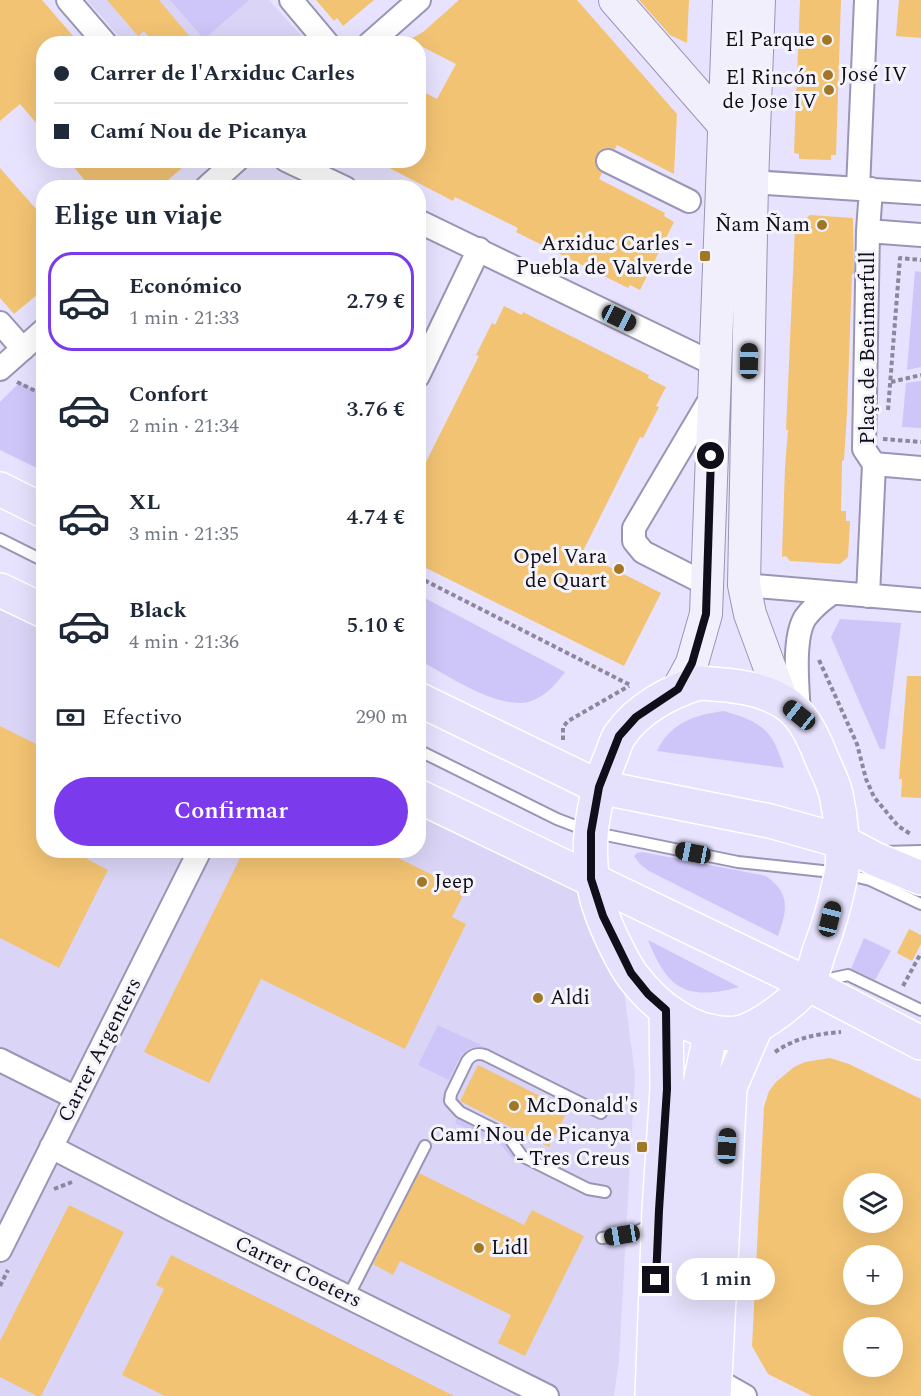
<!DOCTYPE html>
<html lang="es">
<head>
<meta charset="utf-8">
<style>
  :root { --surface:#fff; --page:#f2f2f3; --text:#1f2937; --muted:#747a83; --line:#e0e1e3; --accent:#7c3aed }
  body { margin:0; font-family:Spectral,serif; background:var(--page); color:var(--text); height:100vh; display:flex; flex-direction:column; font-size:22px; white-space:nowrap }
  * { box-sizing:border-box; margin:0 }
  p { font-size:20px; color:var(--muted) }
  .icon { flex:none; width:33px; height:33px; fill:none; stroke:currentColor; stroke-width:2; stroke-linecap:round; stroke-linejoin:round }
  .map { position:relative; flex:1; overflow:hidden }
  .sheet { position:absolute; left:36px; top:180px; width:390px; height:678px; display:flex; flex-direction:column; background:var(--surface); border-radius:24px; box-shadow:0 6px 24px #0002 }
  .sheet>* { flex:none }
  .top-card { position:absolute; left:36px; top:36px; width:390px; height:132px; border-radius:24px; box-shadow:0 6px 24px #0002; display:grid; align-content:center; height:132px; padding:0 18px; background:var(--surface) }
  .buttons { position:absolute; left:843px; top:1173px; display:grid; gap:12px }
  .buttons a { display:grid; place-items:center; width:60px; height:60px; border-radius:50%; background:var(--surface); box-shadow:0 6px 24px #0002; font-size:30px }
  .end { position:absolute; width:27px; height:27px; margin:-14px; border:8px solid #100e19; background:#fff; box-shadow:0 0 0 3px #fff }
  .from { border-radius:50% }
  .bubble { position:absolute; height:42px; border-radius:21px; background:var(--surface); box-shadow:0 6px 24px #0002; font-size:20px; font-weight:600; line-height:42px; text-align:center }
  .car { position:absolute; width:18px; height:36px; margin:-18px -9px; border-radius:8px; box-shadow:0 0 4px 2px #0007; background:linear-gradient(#222 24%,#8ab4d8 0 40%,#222 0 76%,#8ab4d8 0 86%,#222 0) }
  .top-card b { display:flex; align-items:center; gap:21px; height:57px; font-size:22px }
  .top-card b+b { border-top:2px solid var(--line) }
  .top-card i { width:15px; height:15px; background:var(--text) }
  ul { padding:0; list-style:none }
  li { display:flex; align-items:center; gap:18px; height:99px; margin:0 12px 9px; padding:0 6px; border:3px solid transparent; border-radius:24px }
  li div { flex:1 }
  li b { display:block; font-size:22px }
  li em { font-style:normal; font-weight:600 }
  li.selected { border-color:var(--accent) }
  li>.icon { width:54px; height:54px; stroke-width:1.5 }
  h2 { padding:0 18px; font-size:27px; line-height:72px }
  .pay { display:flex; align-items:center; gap:15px; height:66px; padding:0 18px; font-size:22px }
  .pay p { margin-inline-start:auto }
  .button { display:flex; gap:12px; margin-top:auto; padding:12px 18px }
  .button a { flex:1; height:69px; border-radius:36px; background:var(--accent); color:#fff; font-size:24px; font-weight:600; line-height:69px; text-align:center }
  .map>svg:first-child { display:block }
  .built { fill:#dad5f6 }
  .green { fill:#cec5f8 }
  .building { fill:#f2c373; fill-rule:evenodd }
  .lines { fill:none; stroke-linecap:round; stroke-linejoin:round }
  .lane-casing { stroke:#9b95b5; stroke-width:14 }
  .street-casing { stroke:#9b95b5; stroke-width:26 }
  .secondary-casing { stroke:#9b95b5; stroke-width:34 }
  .primary-casing { stroke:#fff; stroke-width:36 }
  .path { stroke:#8b889d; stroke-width:4; stroke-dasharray:4.5 3; stroke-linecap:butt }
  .lane { stroke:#fff; stroke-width:10 }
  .street { stroke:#fff; stroke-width:22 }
  .secondary { stroke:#f2effd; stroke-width:32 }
  .primary { stroke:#e5e0fb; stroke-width:33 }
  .route { stroke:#100e19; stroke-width:8 }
  .poi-dot { fill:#a17726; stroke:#f4f3fa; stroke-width:2 }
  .labels { text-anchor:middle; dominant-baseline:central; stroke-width:6; stroke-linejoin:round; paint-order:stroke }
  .poi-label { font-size:21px; fill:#100e19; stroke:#f4f3fa; text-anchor:end }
  .street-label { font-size:21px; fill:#100e19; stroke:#f4f3fa }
</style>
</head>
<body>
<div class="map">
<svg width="921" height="1396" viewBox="0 0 921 1396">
  <rect width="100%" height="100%" fill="#e7e2fe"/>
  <path class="built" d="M 87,0 L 269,0 L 308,43 L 125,43 Z
    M 0,610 L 43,622 L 44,850 L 418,850 L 419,793 L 583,880 L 621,968 L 635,1074 L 619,1360 L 614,1396 L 0,1396 Z"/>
  <path class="green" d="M 170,0 L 249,0 L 204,39 Z
    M 915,271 L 921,272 L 921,367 L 907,370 Z
    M 921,381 L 921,428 L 902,427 L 906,383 Z
    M 20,382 L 43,394 L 43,471 L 0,450 L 0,402 Z
    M 419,595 L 565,672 C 557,683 547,694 534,700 C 503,714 446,674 419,660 Z
    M 840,619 L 901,623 L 885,749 L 880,749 L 831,637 Z
    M 724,711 C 763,723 772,729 784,768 L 657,751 C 671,722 695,715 724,711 Z
    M 642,852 L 766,876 C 791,894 787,910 778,936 L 649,871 L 640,864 L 634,856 L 637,853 Z
    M 864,938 L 891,951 L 875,980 L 851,969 Z
    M 648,940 L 739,987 C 687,1001 668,990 648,940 Z
    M 438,1025 L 487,1048 C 462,1042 459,1061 449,1080 L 418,1065 Z
    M 457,1118 L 505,1142 L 521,1161 L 512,1158 L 501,1145 L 455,1123 Z"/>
  <path class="building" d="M 0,0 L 42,0 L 80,44 L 44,44 L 44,132 L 20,104 L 0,121 Z
    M 107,0 L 159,0 L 196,44 L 154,44 L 144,31 L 138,36 Z
    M 316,0 L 374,0 L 343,26 L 337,18 L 334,21 Z
    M 459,0 L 577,0 L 677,114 L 674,174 L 617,145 L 615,149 L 608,148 L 601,150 L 596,156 L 595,161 L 597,168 L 602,173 L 599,179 L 665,213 L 664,216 L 674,222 L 640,290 L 630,285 L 628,288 L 516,232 L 518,228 L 455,197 L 453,201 L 374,160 L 418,160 L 418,89 L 437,99 L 456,64 L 409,40 L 423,32 Z
    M 639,0 L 689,0 L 687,43 L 670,35 Z
    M 800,0 L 841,0 L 836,155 L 831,155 L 831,160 L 799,159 L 799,154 L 794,153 Z
    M 899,0 L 921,0 L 921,38 L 896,36 Z
    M 68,160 L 191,160 L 159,188 L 91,188 Z
    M 0,168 L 44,218 L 44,289 L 14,314 L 0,298 Z
    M 810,215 L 853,218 L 854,274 L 852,274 L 847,413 L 844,460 L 842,461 L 842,465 L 841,511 L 846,511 L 846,521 L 850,521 L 848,557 L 840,564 L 790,561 L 786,556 L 782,557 L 785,467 L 788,430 L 786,430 L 795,228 Z
    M 504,306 L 522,315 L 523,312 L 649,375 L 648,378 L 666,387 L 656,406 L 659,407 L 643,438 L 640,437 L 582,553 L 661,593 L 624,666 L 418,564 L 418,478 L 479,356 L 476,355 L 492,323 L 495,325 Z
    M 907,676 L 921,676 L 921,798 L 901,797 L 902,779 L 899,779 Z
    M 0,726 L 44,748 L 44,850 L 92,850 L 87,859 L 108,870 L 59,968 L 0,938 Z
    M 244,850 L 382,850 L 465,891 L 452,917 L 466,924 L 405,1049 L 261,979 L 209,1083 L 144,1052 Z
    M 909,929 L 921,935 L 921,944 L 912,961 L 897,953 Z
    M 830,1058 L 849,1064 L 921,1099 L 921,1396 L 812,1396 L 768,1374 L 752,1346 L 764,1107 L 769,1091 L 776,1082 L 794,1067 L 805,1062 ZM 854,1184 L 892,1184 L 892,1222 L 854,1222 ZM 854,1256 L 892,1256 L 892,1294 L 854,1294 ZM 854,1328 L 892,1328 L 892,1366 L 854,1366 Z
    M 478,1065 L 568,1110 L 549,1147 L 460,1101 Z
    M 419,1173 L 524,1225 L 532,1210 L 584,1236 L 525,1356 L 498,1343 L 511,1315 L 400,1261 L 393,1275 L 373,1264 Z
    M 69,1205 L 124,1232 L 41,1396 L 37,1396 L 0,1377 L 0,1341 Z
    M 171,1255 L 279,1308 L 454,1396 L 165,1396 L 122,1375 L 164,1289 L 156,1285 Z"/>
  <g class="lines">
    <defs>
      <path id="lane" d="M 0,539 L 44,561
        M 418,750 L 557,819 L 591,832 L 738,862 L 841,873 L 870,880 L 921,904
        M 820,981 L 848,975 L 921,1010
        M 601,1113 L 485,1055 C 477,1053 472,1054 467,1061 L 451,1094 L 450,1101 L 460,1112 L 508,1136 L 522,1156 L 588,1189 L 605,1192
        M 602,1238 C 620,1236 639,1235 653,1221
        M 348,1297 L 425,1146"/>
      <path id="street" d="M 68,0 L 106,44
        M 291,0 L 328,44
        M 369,44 L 419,0
        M 286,160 L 345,188
        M 608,161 L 689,201
        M 752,182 L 921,193
        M 206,188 L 237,160
        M 858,189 L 866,0
        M 418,221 L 716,365
        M 868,231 L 921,235
        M 0,323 L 23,349
        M 0,369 L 44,330
        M 418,376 L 479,249
        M 874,464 L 921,468
        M 706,584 L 643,552 L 634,541 L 634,528 L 712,396
        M 744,585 L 921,600
        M 868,596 L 874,464 L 864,449 L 868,231 L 871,189
        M 799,715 C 798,691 792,639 805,618 C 812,608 822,600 832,593
        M 884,858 L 921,857
        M 0,1060 L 76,1098
        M 51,1147 L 171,1209 L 547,1396
        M 0,1250 L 200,850
        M 715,1379 L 745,1396"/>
      <path id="secondary" d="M 615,0 L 724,125
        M 759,0 L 752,182 L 744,585 L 750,614 L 782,701
        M 678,689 L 692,663 L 706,614 L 729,0"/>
      <path id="primary" d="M 0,489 L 44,511
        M 0,590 L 44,611
        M 699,683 C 727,685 756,686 782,701 C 802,713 812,734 820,754 C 825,767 833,781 836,794 C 841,817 845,853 841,875 C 836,900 829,926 820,949 C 816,960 813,976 807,985 C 798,997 784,1008 771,1017 C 760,1024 750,1031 737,1033 C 695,1038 655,1006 632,975 C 622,961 608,931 602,915 C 583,864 589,811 609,761 C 613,753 615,742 620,735 C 638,709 669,692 699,683 Z
        M 418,699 L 599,787 L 770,821 L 841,841 L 875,859 L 921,878
        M 418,796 L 808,984 L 921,1043
        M 652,1396 L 659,1210 L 667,1089 L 666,1010
        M 681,1396 L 699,1088 L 711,1031
        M 714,1396 L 730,1087 L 756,1027"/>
    </defs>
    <use href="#lane" class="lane-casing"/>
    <use href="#street" class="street-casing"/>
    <use href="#secondary" class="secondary-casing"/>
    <use href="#primary" class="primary-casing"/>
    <path class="path" d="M 17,382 L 44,395
      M 891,382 L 921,375
      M 888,410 L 900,258 L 921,260
      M 883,439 L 921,442
      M 418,577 L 630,685
      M 819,660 L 857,744 L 866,779 L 874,797 L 898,826 L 912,835
      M 563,740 L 563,727 L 568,721 L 629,686
      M 903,986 L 921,953
      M 775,1052 C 795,1038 816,1034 841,1032
      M 54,1189 L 72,1182
      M 0,1286 L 8,1270"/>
    <use href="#lane" class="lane"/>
    <use href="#street" class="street"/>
    <use href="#secondary" class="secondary"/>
    <use href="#primary" class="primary"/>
  </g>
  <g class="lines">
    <path class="route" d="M 656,1280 L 659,1210 L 667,1089 L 666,1010 L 648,994 L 631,973 L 603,916 L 591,879 L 591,832 L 599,787 L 619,736 L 636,717 L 678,689 L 692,663 L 706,614 L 711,456"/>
  </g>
  <g class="poi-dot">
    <circle cx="827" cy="40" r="6"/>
    <circle cx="828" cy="75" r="6"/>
    <circle cx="829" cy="90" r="6"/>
    <circle cx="822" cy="225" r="6"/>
    <rect x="699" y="250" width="12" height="12" rx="3"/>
    <circle cx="619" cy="569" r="6"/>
    <circle cx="422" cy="882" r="6"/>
    <circle cx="538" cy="998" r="6"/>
    <circle cx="514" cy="1106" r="6"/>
    <rect x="636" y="1141" width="12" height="12" rx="3"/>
    <circle cx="479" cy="1248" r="6"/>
  </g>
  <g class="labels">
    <g class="poi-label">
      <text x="815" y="40">El Parque</text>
      <text x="840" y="75" text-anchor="start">José IV</text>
      <text x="817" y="78">El Rincón<tspan x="817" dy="24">de Jose IV</tspan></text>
      <text x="810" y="225">Ñam Ñam</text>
      <text x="693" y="244">Arxiduc Carles -<tspan x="693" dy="24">Puebla de Valverde</tspan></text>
      <text x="607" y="557">Opel Vara<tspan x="607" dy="24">de Quart</tspan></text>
      <text x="434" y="882" text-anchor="start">Jeep</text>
      <text x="550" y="998" text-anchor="start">Aldi</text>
      <text x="526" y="1106" text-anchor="start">McDonald's</text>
      <text x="630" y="1135">Camí Nou de Picanya<tspan x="630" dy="24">- Tres Creus</tspan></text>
      <text x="491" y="1248" text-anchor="start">Lidl</text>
    </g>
    <g class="street-label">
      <text transform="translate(868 348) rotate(-90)">Plaça de Benimarfull</text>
      <text transform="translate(100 1050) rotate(-63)">Carrer Argenters</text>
      <text transform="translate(298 1272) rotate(26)">Carrer Coeters</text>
    </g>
  </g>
</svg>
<div class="buttons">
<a><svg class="icon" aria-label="layers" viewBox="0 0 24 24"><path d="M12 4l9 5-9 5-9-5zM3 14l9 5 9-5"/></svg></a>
<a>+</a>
<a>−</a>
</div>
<i class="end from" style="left:711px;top:456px"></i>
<i class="end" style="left:656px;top:1280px"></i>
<div class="bubble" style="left:676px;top:1258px;width:99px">1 min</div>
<i class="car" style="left:619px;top:318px;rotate:116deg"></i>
<i class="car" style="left:749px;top:361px;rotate:1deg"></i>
<i class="car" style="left:799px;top:715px;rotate:309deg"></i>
<i class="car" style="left:693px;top:853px;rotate:281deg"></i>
<i class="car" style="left:830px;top:919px;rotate:14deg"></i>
<i class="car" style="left:727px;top:1146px;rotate:3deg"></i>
<i class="car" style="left:622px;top:1235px;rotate:261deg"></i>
<div class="top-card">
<b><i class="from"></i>Carrer de l'Arxiduc Carles</b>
<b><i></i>Camí Nou de Picanya</b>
</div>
<section class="sheet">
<h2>Elige un viaje</h2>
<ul>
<li class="selected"><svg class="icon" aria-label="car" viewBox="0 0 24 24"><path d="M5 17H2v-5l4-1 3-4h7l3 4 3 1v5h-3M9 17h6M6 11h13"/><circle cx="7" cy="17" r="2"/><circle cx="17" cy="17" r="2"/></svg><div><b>Económico</b><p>1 min · 21:33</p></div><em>2.79 €</em></li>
<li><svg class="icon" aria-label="car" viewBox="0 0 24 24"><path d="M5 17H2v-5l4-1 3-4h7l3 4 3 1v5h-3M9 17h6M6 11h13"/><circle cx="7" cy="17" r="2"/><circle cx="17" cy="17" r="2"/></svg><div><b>Confort</b><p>2 min · 21:34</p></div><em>3.76 €</em></li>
<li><svg class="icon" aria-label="car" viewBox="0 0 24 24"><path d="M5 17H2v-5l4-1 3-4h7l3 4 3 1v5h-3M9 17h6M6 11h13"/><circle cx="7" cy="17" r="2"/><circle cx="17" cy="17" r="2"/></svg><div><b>XL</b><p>3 min · 21:35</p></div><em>4.74 €</em></li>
<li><svg class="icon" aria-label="car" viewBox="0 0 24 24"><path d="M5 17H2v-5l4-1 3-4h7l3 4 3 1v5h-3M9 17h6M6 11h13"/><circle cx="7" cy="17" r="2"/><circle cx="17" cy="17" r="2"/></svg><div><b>Black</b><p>4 min · 21:36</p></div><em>5.10 €</em></li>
</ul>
<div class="pay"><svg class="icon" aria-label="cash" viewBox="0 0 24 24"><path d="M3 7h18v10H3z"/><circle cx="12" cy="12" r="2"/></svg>Efectivo<p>290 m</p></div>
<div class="button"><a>Confirmar</a></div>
</section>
</div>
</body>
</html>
